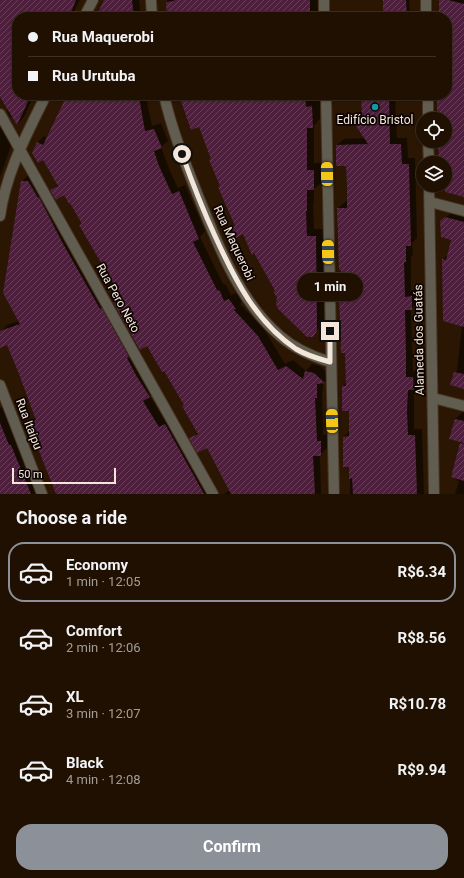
<!DOCTYPE html>
<html lang="en">
<head>
<meta charset="utf-8">
<style>
  :root { --surface:#201002; --page:#28190c; --text:#f1f3f6; --muted:#a29d99; --line:#3d3024; --accent:#8c9099 }
  body { margin:0; font-family:Roboto,sans-serif; background:var(--page); color:var(--text); height:100vh; display:flex; flex-direction:column; font-size:15px; white-space:nowrap }
  * { box-sizing:border-box; margin:0 }
  p { font-size:13px; color:var(--muted) }
  .icon { flex:none; width:22px; height:22px; fill:none; stroke:currentColor; stroke-width:2; stroke-linecap:round; stroke-linejoin:round }
  .map { position:relative; height:494px; overflow:hidden }
  .sheet { display:flex; flex-direction:column; background:var(--surface); flex:1 }
  .sheet>* { flex:none }
  .top-card { position:absolute; left:12px; top:12px; width:440px; height:88px; border-radius:16px; box-shadow:0 1px 3px #0004,0 0 0 1px var(--line); display:grid; align-content:center; height:88px; padding:0 16px; background:var(--surface) }
  .tools { position:absolute; left:416px; top:112px; display:grid; gap:8px }
  .tools a { display:grid; place-items:center; width:36px; height:36px; border-radius:50%; background:var(--surface); box-shadow:0 1px 3px #0004,0 0 0 1px var(--line); font-size:20px }
  .scale { position:absolute; left:12px; bottom:10px; width:104px; box-sizing:border-box; padding-left:4px; border:2px solid #f5e6db; border-top:0; font-size:11px; line-height:14px; white-space:nowrap; color:#f5e6db; -webkit-text-stroke:3px #0c0401; paint-order:stroke }
  .end { position:absolute; width:18px; height:18px; margin:-9px; border:5px solid #f5e6db; background:#111; box-shadow:0 0 0 2px #111 }
  .from { border-radius:50% }
  .bubble { position:absolute; height:28px; border-radius:14px; background:var(--surface); box-shadow:0 1px 3px #0004,0 0 0 1px var(--line); font-size:13px; font-weight:700; line-height:28px; text-align:center }
  .car { position:absolute; width:12px; height:24px; margin:-12px -6px; border-radius:5px; box-shadow:0 0 3px 1px #0007; background:linear-gradient(#f5c518 24%,#345 0 40%,#f5c518 0 76%,#345 0 86%,#f5c518 0) }
  .top-card b { display:flex; align-items:center; gap:14px; height:38px; font-size:15px }
  .top-card b+b { border-top:1px solid var(--line) }
  .top-card i { width:10px; height:10px; background:var(--text) }
  ul { padding:0; list-style:none }
  li { display:flex; align-items:center; gap:12px; height:60px; margin:0 8px 6px; padding:0 8px; border:2px solid transparent; border-radius:16px }
  li div { flex:1 }
  li b { display:block; font-size:15px }
  li em { font-style:normal; font-weight:700 }
  li.active { border-color:var(--accent) }
  li>.icon { width:36px; height:36px; stroke-width:1.5 }
  h2 { padding:0 16px; font-size:18px; line-height:48px }
  .primary-button { display:flex; gap:8px; margin-top:auto; padding:8px 16px }
  .primary-button a { flex:1; height:46px; border-radius:16px; background:var(--accent); color:#fff; font-size:16px; font-weight:700; line-height:46px; text-align:center }
  .map>svg:first-child { display:block }
  .shadow { fill:#0007 }
  .building { fill:url(#building-hatch) }
  .lines { fill:none; stroke-linecap:round; stroke-linejoin:round }
  .minor-casing { stroke:#463321; stroke-width:12 }
  .tertiary-casing { stroke:#463321; stroke-width:12 }
  .minor { stroke:#615d50; stroke-width:10 }
  .tertiary { stroke:#615d50; stroke-width:10 }
  .route { stroke:#f5e6db; stroke-width:5 }
  .culture-dot { fill:#0f9aa8; stroke:#0c0401; stroke-width:1.5 }
  .labels { text-anchor:middle; dominant-baseline:central; stroke-width:3.5; stroke-linejoin:round; paint-order:stroke }
  .poi-label { font-size:12px; fill:#f5e6db; stroke:#0c0401 }
  .street-label { font-size:12px; fill:#f5e6db; stroke:#0c0401 }
</style>
</head>
<body>
<div class="map">
<svg width="464" height="494" viewBox="0 0 464 494">
  <defs>
    <pattern id="building-hatch" width="6" height="6" patternUnits="userSpaceOnUse"><rect width="6" height="6" fill="#4d1f3d"/><path d="M-1 1l2-2M0 6l6-6M5 7l2-2" fill="none" stroke="#674058"/></pattern>
  </defs>
  <rect width="100%" height="100%" fill="#2a1603"/>
  <path class="shadow" d="M 0,0 L 80,0 L 71,17 L 17,17 L 17,95 L 34,95 L 24,117 L 17,124 L 12,117 L 10,117 L 7,111 L 8,109 L 0,95 Z
    M 105,0 L 139,0 L 141,17 L 97,17 Z
    M 167,0 L 317,0 L 318,17 L 168,17 Z
    M 384,0 L 409,0 L 410,17 L 384,17 Z
    M 440,0 L 464,0 L 464,196 L 445,191 L 441,185 L 445,185 L 445,163 L 440,163 L 439,141 L 445,141 L 445,119 L 438,119 L 437,95 L 447,95 L 447,17 L 440,17 Z
    M 68,95 L 153,95 L 147,102 L 152,126 L 161,123 L 168,141 L 161,147 L 170,171 L 178,188 L 185,185 L 205,231 L 200,237 L 223,284 L 226,285 L 231,295 L 236,293 L 242,302 L 240,304 L 264,329 L 285,364 L 293,360 L 306,371 L 312,364 L 320,366 L 331,376 L 325,382 L 323,383 L 323,390 L 322,392 L 323,435 L 327,434 L 327,448 L 320,455 L 321,494 L 224,494 L 230,490 L 207,446 L 191,439 L 198,432 L 185,405 L 148,345 L 114,303 L 121,295 L 105,264 L 81,225 L 83,223 L 70,202 L 64,194 L 52,191 L 58,184 L 37,143 L 44,136 L 47,138 Z
    M 187,95 L 313,95 L 313,100 L 320,99 L 320,119 L 314,125 L 314,163 L 321,163 L 322,182 L 314,189 L 314,203 L 313,204 L 314,229 L 323,229 L 324,322 L 312,336 L 278,297 L 243,233 L 232,228 L 235,225 L 212,158 L 199,126 L 182,101 Z
    M 362,95 L 395,95 L 397,138 L 407,138 L 408,158 L 415,158 L 417,238 L 412,243 L 413,255 L 411,256 L 411,290 L 418,290 L 418,302 L 411,309 L 412,348 L 413,371 L 420,370 L 420,382 L 414,388 L 414,429 L 422,429 L 424,494 L 350,494 L 350,466 L 344,437 L 350,430 L 350,410 L 343,386 L 347,382 L 346,352 L 340,295 L 343,293 L 338,208 L 345,202 L 348,201 L 347,165 L 337,145 L 344,139 L 365,138 Z
    M 0,112 L 13,140 L 0,177 Z
    M 28,175 L 35,175 L 156,390 L 150,396 L 166,422 L 172,418 L 215,494 L 57,494 L 29,424 L 36,417 L 8,344 L 0,347 L 1,332 L 7,325 L 19,321 L 22,182 Z
    M 454,210 L 464,213 L 464,388 L 455,372 L 457,371 L 462,325 L 443,260 L 448,254 L 453,239 L 441,222 Z
    M 3,406 L 38,494 L 0,494 L 0,408 Z
    M 463,412 L 464,412 L 464,494 L 455,494 L 459,481 L 456,480 L 457,478 L 453,477 L 461,441 L 455,419 Z"/>
  <path class="building" d="M 0,0 L 76,0 L 69,17 L 17,17 L 17,95 L 31,95 L 17,125 L 0,97 Z
    M 104,0 L 132,0 L 134,17 L 96,17 Z
    M 174,0 L 310,0 L 310,16 L 292,17 L 167,17 L 166,2 L 174,1 Z
    M 383,0 L 406,0 L 407,17 L 383,17 Z
    M 439,0 L 448,0 L 464,4 L 464,197 L 445,192 L 445,163 L 439,163 L 438,141 L 445,141 L 445,118 L 437,116 L 437,95 L 447,95 L 447,17 L 439,17 Z
    M 67,95 L 132,95 L 133,99 L 139,97 L 145,131 L 154,129 L 162,148 L 154,151 L 159,166 L 172,194 L 179,191 L 199,239 L 193,242 L 217,290 L 220,291 L 224,301 L 229,299 L 236,309 L 234,310 L 258,336 L 278,370 L 286,366 L 303,379 L 305,371 L 314,373 L 325,383 L 317,384 L 317,398 L 315,398 L 317,441 L 321,441 L 321,456 L 313,456 L 315,494 L 231,494 L 207,448 L 197,453 L 189,438 L 198,434 L 182,406 L 184,405 L 164,371 L 162,372 L 147,346 L 140,350 L 113,302 L 121,298 L 104,265 L 103,266 L 79,225 L 82,224 L 70,203 L 69,204 L 64,195 L 56,200 L 50,190 L 58,186 L 43,160 L 38,163 L 32,153 L 37,142 L 43,145 Z
    M 186,95 L 305,95 L 306,107 L 312,106 L 313,128 L 307,128 L 307,170 L 314,170 L 314,190 L 307,190 L 307,211 L 306,211 L 307,236 L 316,236 L 317,331 L 313,337 L 307,337 L 278,309 L 276,304 L 277,297 L 273,292 L 275,291 L 254,253 L 252,255 L 243,234 L 236,238 L 231,227 L 235,226 L 218,187 L 220,186 L 209,160 L 211,159 L 199,127 L 191,130 L 181,101 L 187,99 Z
    M 361,95 L 389,95 L 390,144 L 401,144 L 402,164 L 409,164 L 411,246 L 406,246 L 406,262 L 404,262 L 405,297 L 412,296 L 412,310 L 405,310 L 406,355 L 406,377 L 413,377 L 414,390 L 408,390 L 407,411 L 408,435 L 415,435 L 417,494 L 353,494 L 352,478 L 349,479 L 349,467 L 343,467 L 343,437 L 349,436 L 349,411 L 342,411 L 342,386 L 346,386 L 345,353 L 341,353 L 339,295 L 342,295 L 341,270 L 339,270 L 337,208 L 347,208 L 347,184 L 346,166 L 336,166 L 336,145 L 368,144 L 356,126 L 357,120 L 362,117 Z
    M 21,181 L 28,181 L 38,198 L 39,197 L 62,242 L 100,309 L 102,308 L 129,357 L 127,358 L 137,377 L 150,397 L 143,401 L 159,427 L 165,424 L 204,494 L 56,494 L 28,423 L 36,420 L 19,374 L 7,345 L 0,348 L 0,331 L 20,324 L 3,293 Z
    M 445,217 L 464,222 L 464,327 L 443,321 L 442,259 L 446,260 L 451,240 L 441,237 L 440,221 Z
    M 454,372 L 464,374 L 464,389 L 450,385 Z
    M 455,419 L 464,421 L 464,443 L 449,439 Z
    M 0,423 L 9,445 L 11,445 L 31,494 L 0,494 Z
    M 460,443 L 464,444 L 464,481 L 451,477 Z"/>
  <g class="lines">
    <defs>
      <path id="minor" d="M 151,0 L 152,17
        M 324,0 L 324,17
        M 84,17 L 93,0
        M 164,95 C 172,131 186,165 199,198 C 219,247 239,301 280,336 C 295,349 311,356 330,362
        M 326,95 L 334,494
        M 0,114 L 213,494
        M 430,202 L 464,211
        M 0,216 C 6,172 27,134 46,95
        M 0,385 L 42,494
        M 433,398 L 464,406"/>
      <path id="tertiary" d="M 426,0 L 426,17
        M 428,95 L 428,119
        M 428,141 L 429,163
        M 429,185 L 434,494"/>
    </defs>
    <use href="#minor" class="minor-casing"/>
    <use href="#tertiary" class="tertiary-casing"/>
    <use href="#minor" class="minor"/>
    <use href="#tertiary" class="tertiary"/>
  </g>
  <g class="lines">
    <path class="route" d="M 182,154 C 192,182 203,210 215,236 C 235,280 256,322 296,349 C 306,355 319,359 330,362 L 330,331"/>
  </g>
  <circle class="culture-dot" cx="375" cy="107" r="4"/>
  <g class="labels">
    <g class="poi-label">
      <text x="375" y="120">Edifício Bristol</text>
    </g>
    <g class="street-label">
      <text transform="translate(234 243) rotate(65)">Rua Maquerobi</text>
      <text transform="translate(118 298) rotate(61)">Rua Pero Neto</text>
      <text transform="translate(419 340) rotate(-91)">Alameda dos Guatás</text>
      <text transform="translate(29 424) rotate(69)">Rua Itaipu</text>
    </g>
  </g>
</svg>
<div class="tools">
<a><svg class="icon" aria-label="locate" viewBox="0 0 24 24"><circle cx="12" cy="12" r="6"/><path d="M12 2v4M12 18v4M2 12h4M18 12h4"/></svg></a>
<a><svg class="icon" aria-label="layers" viewBox="0 0 24 24"><path d="M12 4l9 5-9 5-9-5zM3 14l9 5 9-5"/></svg></a>
</div>
<div class="scale">50 m</div>
<i class="end from" style="left:182px;top:154px"></i>
<i class="end" style="left:330px;top:331px"></i>
<div class="bubble" style="left:297px;top:273px;width:66px">1 min</div>
<i class="car" style="left:327px;top:174px;rotate:359deg"></i>
<i class="car" style="left:328px;top:252px;rotate:359deg"></i>
<i class="car" style="left:332px;top:421px;rotate:358deg"></i>
<div class="top-card">
<b><i class="from"></i>Rua Maquerobi</b>
<b><i></i>Rua Urutuba</b>
</div>
</div>
<section class="sheet">
<h2>Choose a ride</h2>
<ul>
<li class="active"><svg class="icon" aria-label="car" viewBox="0 0 24 24"><path d="M5 17H2v-5l4-1 3-4h7l3 4 3 1v5h-3M9 17h6M6 11h13"/><circle cx="7" cy="17" r="2"/><circle cx="17" cy="17" r="2"/></svg><div><b>Economy</b><p>1 min · 12:05</p></div><em>R$6.34</em></li>
<li><svg class="icon" aria-label="car" viewBox="0 0 24 24"><path d="M5 17H2v-5l4-1 3-4h7l3 4 3 1v5h-3M9 17h6M6 11h13"/><circle cx="7" cy="17" r="2"/><circle cx="17" cy="17" r="2"/></svg><div><b>Comfort</b><p>2 min · 12:06</p></div><em>R$8.56</em></li>
<li><svg class="icon" aria-label="car" viewBox="0 0 24 24"><path d="M5 17H2v-5l4-1 3-4h7l3 4 3 1v5h-3M9 17h6M6 11h13"/><circle cx="7" cy="17" r="2"/><circle cx="17" cy="17" r="2"/></svg><div><b>XL</b><p>3 min · 12:07</p></div><em>R$10.78</em></li>
<li><svg class="icon" aria-label="car" viewBox="0 0 24 24"><path d="M5 17H2v-5l4-1 3-4h7l3 4 3 1v5h-3M9 17h6M6 11h13"/><circle cx="7" cy="17" r="2"/><circle cx="17" cy="17" r="2"/></svg><div><b>Black</b><p>4 min · 12:08</p></div><em>R$9.94</em></li>
</ul>
<div class="primary-button"><a>Confirm</a></div>
</section>
</body>
</html>
